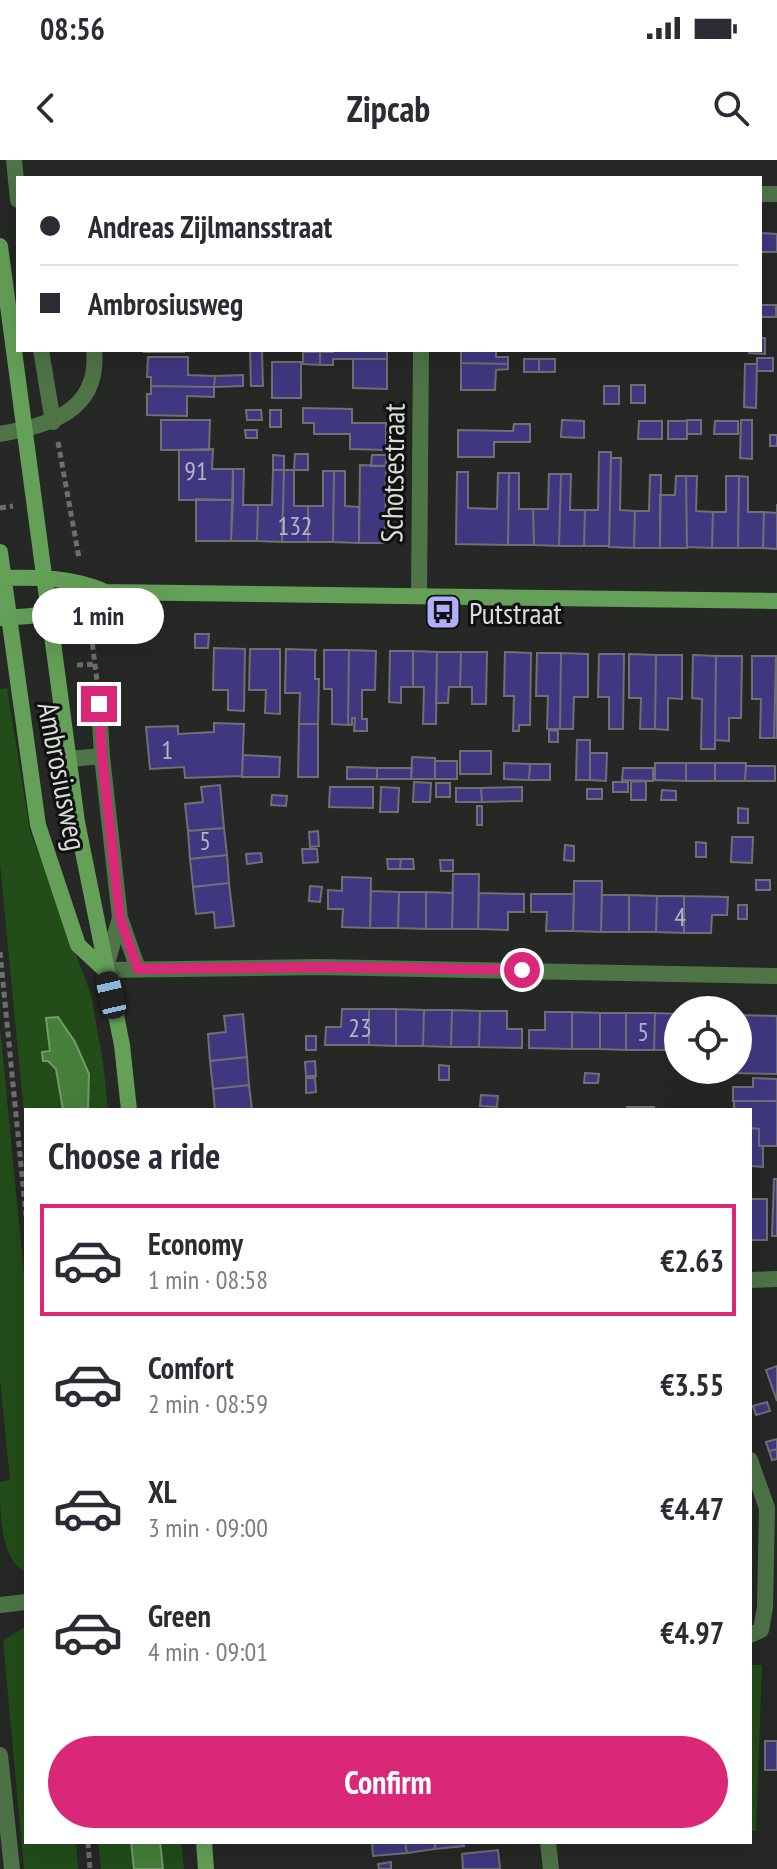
<!DOCTYPE html>
<html lang="en">
<head>
<meta charset="utf-8">
<style>
  :root { --surface:#fff; --page:#f7f7f7; --text:#2b2b33; --muted:#7c7c81; --line:#e1e1e2; --accent:#db2777 }
  body { margin:0; font-family:"PT Sans Narrow",sans-serif; background:var(--page); color:var(--text); height:100vh; display:flex; flex-direction:column; font-size:30px; white-space:nowrap }
  * { box-sizing:border-box; margin:0 }
  p { font-size:26px; color:var(--muted) }
  .icon { flex:none; width:44px; height:44px; fill:none; stroke:currentColor; stroke-width:2; stroke-linecap:round; stroke-linejoin:round }
  .map { position:relative; flex:1; overflow:hidden }
  .drawer { position:absolute; left:24px; top:948px; width:728px; height:736px; display:flex; flex-direction:column; background:var(--surface); border-radius:0px; box-shadow:0 8px 32px #0002 }
  .drawer>* { flex:none }
  .hud { position:absolute; left:16px; top:16px; width:746px; height:176px; border-radius:0px; box-shadow:0 8px 32px #0002; display:grid; align-content:center; height:176px; padding:0 24px; background:var(--surface) }
  .tools { position:absolute; left:664px; top:836px; display:grid; gap:16px }
  .tools a { display:grid; place-items:center; width:88px; height:88px; border-radius:50%; background:var(--surface); box-shadow:0 8px 32px #0002; font-size:40px }
  .end { position:absolute; width:36px; height:36px; margin:-18px; border:10px solid #db2777; background:#fff; box-shadow:0 0 0 4px #fff }
  .from { border-radius:50% }
  .bubble { position:absolute; height:56px; border-radius:28px; background:var(--surface); box-shadow:0 8px 32px #0002; font-size:26px; font-weight:800; line-height:56px; text-align:center }
  .car { position:absolute; width:24px; height:48px; margin:-24px -12px; border-radius:10px; box-shadow:0 0 6px 2px #0007; background:linear-gradient(#222 24%,#8ab4d8 0 40%,#222 0 76%,#8ab4d8 0 86%,#222 0) }
  .hud b { display:flex; align-items:center; gap:28px; height:76px; font-size:30px }
  .hud b+b { border-top:2px solid var(--line) }
  .hud i { width:20px; height:20px; background:var(--text) }
  ul { padding:0; list-style:none }
  li { display:flex; align-items:center; gap:24px; height:112px; margin:0 16px 12px; padding:0 8px; border:4px solid transparent; border-radius:0px }
  li div { flex:1 }
  li b { display:block; font-size:30px }
  li em { font-style:normal; font-weight:800 }
  li.on { border-color:var(--accent) }
  li>.icon { width:72px; height:72px; stroke-width:1.5 }
  h2 { padding:0 24px; font-size:36px; line-height:96px }
  .button { display:flex; gap:16px; margin-top:auto; padding:16px 24px }
  .button a { flex:1; height:92px; border-radius:48px; background:var(--accent); color:#fff; font-size:32px; font-weight:800; line-height:92px; text-align:center }
  .status { display:flex; justify-content:space-between; align-items:center; height:56px; padding:0 40px; background:var(--surface); direction:ltr }
  .status svg { height:22px; fill:currentColor }
  header { display:flex; justify-content:space-between; align-items:center; height:104px; padding:0 24px; background:var(--surface); font-size:36px; font-weight:800 }
  .map>svg:first-child { display:block }
  .green { fill:#224d19 }
  .water { fill:#467f3a; stroke:#729b6a; stroke-width:2 }
  .building { fill:#3f3880; stroke:#6f6f74; stroke-width:2 }
  .lines { fill:none; stroke-linecap:round; stroke-linejoin:round }
  .path { stroke:#6d6f6c; stroke-width:5; stroke-dasharray:6 4; stroke-linecap:butt }
  .street { stroke:#4f7448; stroke-width:16 }
  .secondary { stroke:#64a058; stroke-width:16 }
  .route { stroke:#db2777; stroke-width:10 }
  .labels { text-anchor:middle; dominant-baseline:central; stroke-width:6; stroke-linejoin:round; paint-order:stroke }
  .number-label { font-size:26px; fill:#b3b3c3 }
  .street-label { font-size:30px; fill:#dadcd9; stroke:#0f110f }
  .poi-label { font-size:30px; fill:#dadcd9; stroke:#0f110f; text-anchor:start }
</style>
</head>
<body>
<div class="status"><b>08:56</b><svg viewBox="0 0 49 12"><path d="M0 12V9h3v3zM5 12V6h3v6zM10 12V3h3v9zM15 12V0h3v12zM26 1h20v11H26zM47 4h2v5h-2z"/></svg></div>
<header><svg class="icon" aria-label="back" viewBox="0 0 24 24"><path d="M15 5l-7 7 7 7"/></svg>Zipcab<svg class="icon" aria-label="search" viewBox="0 0 24 24"><circle cx="10" cy="10" r="6"/><path d="M15 15l6 6"/></svg></header>
<div class="map">
<svg width="777" height="1709" viewBox="0 0 777 1709">
  <rect width="100%" height="100%" fill="#252824"/>
  <path class="green" d="M 7,528 L 30,671 L 91,835 L 103,902 L 108,950 L 88,950 C 92,901 83,889 46,858 L 50,892 L 44,901 L 48,901 L 56,909 L 63,950 L 26,950 L 26,974 L 0,704 L 0,529 Z
    M 0,867 L 26,1134 L 26,1412 C 0,1400 0,1352 0,1322 L 10,1320 L 0,1220 Z
    M 26,1466 L 26,1682 L 76,1682 L 78,1709 L 24,1709 L 3,1481 Z
    M 750,1505 L 762,1505 L 756,1671 L 750,1671 Z
    M 98,1682 L 131,1682 L 134,1709 L 101,1709 Z
    M 160,1682 L 181,1682 L 184,1709 L 163,1709 Z"/>
  <path class="water" d="M 58,857 L 75,882 L 89,914 L 88,950 L 63,950 L 56,909 L 48,901 L 43,901 L 42,892 L 50,891 L 46,858 Z
    M 131,1682 L 160,1682 L 163,1709 L 134,1709 Z"/>
  <path class="building" d="M 760,73 L 777,74 L 777,92 L 760,92 Z
    M 760,145 L 776,145 L 776,157 L 760,157 Z
    M 760,178 L 765,178 L 765,194 L 749,193 L 749,190 L 760,190 Z
    M 145,190 L 184,190 L 184,192 L 144,192 Z
    M 333,190 L 387,190 L 387,199 L 333,199 L 333,205 L 320,205 L 320,192 L 333,192 Z
    M 461,190 L 496,190 L 496,197 L 508,197 L 508,204 L 461,203 Z
    M 250,191 L 262,191 L 263,226 L 251,226 Z
    M 303,192 L 320,192 L 320,205 L 303,204 Z
    M 148,197 L 188,197 L 188,215 L 215,216 L 214,227 L 151,226 L 151,217 L 147,217 Z
    M 757,198 L 773,198 L 773,211 L 757,211 Z
    M 353,199 L 387,199 L 387,229 L 353,228 Z
    M 524,199 L 539,199 L 539,212 L 524,212 Z
    M 539,199 L 555,199 L 555,212 L 539,212 Z
    M 272,202 L 301,202 L 301,238 L 272,238 Z
    M 461,203 L 508,204 L 508,209 L 496,210 L 495,230 L 461,230 Z
    M 745,204 L 757,204 L 756,248 L 744,247 Z
    M 243,215 L 243,226 L 214,227 L 215,216 Z
    M 631,225 L 645,225 L 645,243 L 631,243 Z
    M 151,226 L 214,227 L 214,237 L 187,236 L 187,256 L 147,255 L 147,234 L 151,234 Z
    M 604,226 L 619,226 L 619,244 L 604,244 Z
    M 303,248 L 352,249 L 352,263 L 386,263 L 386,290 L 350,289 L 350,274 L 314,274 L 314,263 L 303,263 Z
    M 246,250 L 261,250 L 262,260 L 247,260 Z
    M 270,250 L 281,250 L 281,267 L 270,267 Z
    M 161,260 L 210,260 L 209,290 L 161,290 Z
    M 562,260 L 584,261 L 584,278 L 561,277 Z
    M 687,260 L 701,260 L 701,274 L 687,274 Z
    M 741,260 L 752,260 L 752,299 L 740,298 Z
    M 639,261 L 662,261 L 662,279 L 638,279 Z
    M 668,261 L 687,261 L 687,279 L 668,279 Z
    M 715,261 L 738,261 L 738,274 L 714,274 Z
    M 514,264 L 530,264 L 530,282 L 494,282 L 494,297 L 458,297 L 458,270 L 513,271 Z
    M 245,270 L 257,270 L 257,278 L 246,278 Z
    M 770,275 L 777,275 L 777,286 L 770,286 Z
    M 213,289 L 212,309 L 233,309 L 233,340 L 179,340 L 179,290 Z
    M 599,292 L 611,292 L 609,386 L 584,386 L 585,350 L 598,350 Z
    M 295,294 L 308,294 L 308,310 L 294,310 Z
    M 273,295 L 284,296 L 284,310 L 273,310 Z
    M 372,295 L 386,295 L 386,306 L 371,306 Z
    M 611,298 L 621,298 L 620,350 L 635,351 L 634,388 L 609,387 Z
    M 360,305 L 386,306 L 385,383 L 359,383 Z
    M 233,309 L 244,309 L 243,345 L 258,345 L 257,381 L 231,381 Z
    M 273,310 L 284,310 L 282,382 L 257,381 L 258,345 L 272,345 Z
    M 284,310 L 294,310 L 294,346 L 308,346 L 308,382 L 282,382 Z
    M 323,311 L 334,311 L 333,382 L 308,382 L 308,346 L 323,346 Z
    M 334,311 L 345,311 L 345,346 L 359,347 L 359,383 L 333,382 Z
    M 457,312 L 468,312 L 468,348 L 497,349 L 498,313 L 509,313 L 508,385 L 456,384 Z
    M 509,313 L 519,313 L 519,349 L 533,349 L 534,385 L 508,385 Z
    M 549,314 L 561,314 L 559,386 L 534,385 L 533,349 L 548,349 Z
    M 561,314 L 571,314 L 570,350 L 585,350 L 584,386 L 559,386 Z
    M 650,315 L 661,315 L 660,388 L 634,388 L 635,351 L 649,351 Z
    M 676,316 L 686,316 L 687,388 L 660,388 L 660,335 L 675,335 Z
    M 686,316 L 697,316 L 696,351 L 713,352 L 712,388 L 687,387 Z
    M 726,316 L 739,316 L 738,388 L 712,388 L 713,352 L 726,352 Z
    M 739,316 L 748,317 L 748,352 L 764,352 L 763,388 L 738,388 Z
    M 196,339 L 233,340 L 231,381 L 196,381 Z
    M 777,344 L 777,389 L 763,388 L 764,352 L 777,353 Z
    M 195,474 L 209,474 L 208,488 L 195,488 Z
    M 214,488 L 245,489 L 244,551 L 228,550 L 228,530 L 213,530 Z
    M 250,489 L 280,489 L 280,554 L 265,553 L 266,530 L 249,530 Z
    M 286,489 L 317,490 L 315,491 L 315,519 L 319,519 L 318,564 L 299,564 L 300,533 L 285,533 Z
    M 324,490 L 349,490 L 348,565 L 332,564 L 332,529 L 324,529 Z
    M 349,490 L 376,491 L 375,530 L 362,530 L 362,559 L 367,559 L 367,571 L 354,571 L 355,558 L 352,558 L 352,565 L 348,565 Z
    M 390,491 L 413,491 L 413,527 L 401,527 L 401,543 L 389,542 Z
    M 413,491 L 437,492 L 436,564 L 423,564 L 424,527 L 413,527 Z
    M 437,492 L 461,492 L 460,527 L 449,527 L 448,543 L 436,543 Z
    M 461,492 L 487,492 L 486,544 L 472,544 L 472,527 L 460,527 Z
    M 505,492 L 531,493 L 530,565 L 519,565 L 519,571 L 513,571 L 514,536 L 504,536 Z
    M 537,493 L 561,493 L 560,569 L 547,569 L 548,536 L 536,536 Z
    M 561,493 L 588,494 L 588,537 L 574,537 L 573,569 L 560,569 Z
    M 599,494 L 624,494 L 623,569 L 609,569 L 609,537 L 598,537 Z
    M 629,494 L 656,495 L 655,569 L 640,569 L 641,538 L 629,538 Z
    M 656,495 L 682,495 L 682,539 L 668,538 L 668,570 L 655,569 Z
    M 693,495 L 716,496 L 715,589 L 701,589 L 702,539 L 692,538 Z
    M 716,496 L 742,496 L 741,558 L 729,558 L 729,581 L 715,580 Z
    M 752,496 L 776,496 L 774,578 L 760,578 L 761,539 L 752,539 Z
    M 776,496 L 777,496 L 777,578 L 774,578 Z
    M 214,563 L 244,564 L 242,616 L 185,618 L 184,607 L 150,609 L 146,567 L 178,566 L 178,574 L 214,572 Z
    M 299,564 L 318,564 L 318,617 L 298,617 Z
    M 549,570 L 558,571 L 558,582 L 549,582 Z
    M 577,580 L 590,580 L 590,620 L 576,620 Z
    M 460,591 L 491,591 L 491,614 L 460,614 Z
    M 590,593 L 607,593 L 606,621 L 590,620 Z
    M 243,595 L 280,597 L 279,617 L 242,617 Z
    M 412,597 L 435,598 L 435,619 L 411,619 Z
    M 435,601 L 457,601 L 457,619 L 435,619 Z
    M 504,603 L 530,604 L 529,620 L 504,619 Z
    M 655,603 L 686,603 L 686,621 L 655,620 Z
    M 686,603 L 715,603 L 715,621 L 686,621 Z
    M 715,603 L 746,603 L 745,621 L 715,621 Z
    M 530,604 L 550,604 L 550,620 L 529,620 Z
    M 746,606 L 775,606 L 775,621 L 745,621 Z
    M 347,607 L 377,608 L 377,619 L 347,619 Z
    M 377,608 L 412,608 L 411,619 L 377,619 Z
    M 623,608 L 653,608 L 653,621 L 622,620 Z
    M 646,621 L 646,640 L 631,640 L 631,622 Z
    M 414,622 L 431,623 L 430,642 L 413,642 Z
    M 613,622 L 628,622 L 628,632 L 613,632 Z
    M 436,623 L 450,623 L 450,637 L 436,637 Z
    M 220,625 L 224,668 L 188,671 L 185,644 L 203,642 L 201,627 Z
    M 330,627 L 373,627 L 373,648 L 329,647 Z
    M 381,627 L 399,628 L 398,652 L 380,652 Z
    M 522,627 L 522,641 L 482,642 L 481,628 Z
    M 456,628 L 481,628 L 482,642 L 456,642 Z
    M 587,629 L 602,629 L 602,639 L 587,639 Z
    M 662,630 L 676,631 L 676,640 L 661,640 Z
    M 272,635 L 287,636 L 286,646 L 271,645 Z
    M 477,646 L 482,646 L 482,665 L 477,665 Z
    M 738,648 L 748,649 L 748,663 L 738,663 Z
    M 224,668 L 227,695 L 190,699 L 188,671 Z
    M 318,671 L 319,686 L 310,687 L 309,672 Z
    M 732,677 L 753,677 L 752,703 L 731,702 Z
    M 696,682 L 706,683 L 706,697 L 696,697 Z
    M 565,685 L 574,686 L 574,701 L 564,700 Z
    M 302,689 L 317,689 L 318,702 L 303,703 Z
    M 261,693 L 262,702 L 247,704 L 246,694 Z
    M 227,695 L 229,723 L 193,727 L 190,699 Z
    M 387,699 L 401,699 L 400,709 L 388,709 Z
    M 401,699 L 413,699 L 414,709 L 400,709 Z
    M 440,700 L 453,700 L 453,711 L 441,711 Z
    M 453,714 L 479,714 L 478,769 L 452,769 Z
    M 342,717 L 371,718 L 370,768 L 342,767 L 343,749 L 328,749 L 328,730 L 342,731 Z
    M 756,720 L 770,720 L 770,730 L 756,730 Z
    M 574,721 L 602,721 L 601,772 L 573,771 Z
    M 229,723 L 234,766 L 215,768 L 214,752 L 196,754 L 193,727 Z
    M 310,726 L 322,727 L 320,742 L 309,741 Z
    M 371,731 L 399,732 L 398,768 L 370,768 Z
    M 399,732 L 426,732 L 426,769 L 398,768 Z
    M 426,732 L 453,733 L 452,769 L 426,769 Z
    M 479,733 L 524,734 L 524,752 L 508,752 L 508,770 L 478,769 Z
    M 531,734 L 574,734 L 573,771 L 546,771 L 547,752 L 531,752 Z
    M 602,735 L 629,735 L 629,772 L 601,772 Z
    M 629,735 L 657,736 L 656,772 L 629,772 Z
    M 657,736 L 684,736 L 684,773 L 656,772 Z
    M 684,736 L 728,737 L 727,755 L 712,755 L 711,773 L 684,773 Z
    M 738,745 L 747,745 L 747,759 L 738,759 Z
    M 342,849 L 369,849 L 369,885 L 325,885 L 326,867 L 341,867 Z
    M 369,849 L 396,849 L 396,886 L 369,885 Z
    M 396,849 L 424,850 L 423,886 L 396,886 Z
    M 424,850 L 452,850 L 451,887 L 423,886 Z
    M 452,850 L 480,851 L 479,887 L 451,887 Z
    M 480,851 L 507,851 L 507,869 L 522,869 L 522,888 L 479,887 Z
    M 545,852 L 572,852 L 572,889 L 529,888 L 529,870 L 545,870 Z
    M 572,852 L 600,853 L 600,889 L 572,889 Z
    M 600,853 L 626,853 L 626,890 L 600,889 Z
    M 626,853 L 655,853 L 654,890 L 626,890 Z
    M 655,853 L 678,854 L 678,890 L 654,890 Z
    M 243,854 L 247,897 L 210,901 L 208,874 L 226,872 L 224,856 Z
    M 738,855 L 777,856 L 777,914 L 733,913 L 733,910 L 738,910 Z
    M 306,876 L 316,876 L 316,890 L 306,890 Z
    M 247,897 L 249,925 L 213,929 L 210,901 Z
    M 315,901 L 316,916 L 306,916 L 305,902 Z
    M 439,905 L 449,906 L 449,920 L 439,920 Z
    M 585,913 L 599,914 L 598,923 L 584,923 Z
    M 306,918 L 315,918 L 316,932 L 306,933 Z
    M 753,918 L 777,919 L 777,941 L 733,941 L 733,927 L 753,927 Z
    M 249,925 L 252,950 L 215,950 L 213,929 Z
    M 481,935 L 498,936 L 497,947 L 480,946 Z
    M 734,941 L 777,941 L 777,986 L 759,986 L 759,969 L 750,968 L 750,950 L 734,950 Z
    M 627,947 L 654,947 L 654,950 L 627,950 Z
    M 750,968 L 759,969 L 759,986 L 763,986 L 763,1007 L 751,1006 Z
    M 774,1019 L 777,1019 L 777,1076 L 772,1076 Z
    M 751,1039 L 767,1039 L 767,1080 L 750,1080 Z
    M 777,1206 L 777,1241 L 766,1210 Z
    M 767,1242 L 770,1251 L 756,1255 L 753,1246 Z
    M 777,1279 L 777,1289 L 769,1291 L 766,1282 Z
    M 777,1289 L 777,1299 L 772,1300 L 769,1291 Z
    M 765,1581 L 777,1581 L 777,1610 L 765,1610 Z
    M 405,1682 L 407,1693 L 373,1696 L 372,1683 Z
    M 405,1682 L 435,1682 L 435,1689 L 407,1693 Z
    M 435,1682 L 463,1682 L 464,1686 L 435,1689 Z
    M 498,1690 L 500,1709 L 463,1709 L 462,1694 Z
    M 391,1702 L 391,1709 L 379,1709 L 378,1704 Z"/>
  <g class="lines">
    <path class="path" d="M 58,282 L 79,398
      M 0,348 L 13,346
      M 90,464 L 97,521
      M 77,505 L 96,504
      M 0,792 L 26,1056
      M 88,1682 L 90,1709"/>
    <path class="street" d="M 14,0 L 18,40
      M 760,34 L 777,34
      M 41,190 L 53,262
      M 0,274 C 49,265 100,252 94,190
      M 419,436 L 421,190
      M 99,544 L 102,596 L 120,758 L 105,810 L 319,807 L 777,816
      M 69,599 L 102,596
      M 120,758 L 138,809
      M 750,1120 L 777,1119
      M 750,1300 L 767,1348 L 765,1447 L 761,1470 L 750,1475
      M 0,1445 L 26,1442
      M 0,1595 L 12,1709
      M 548,1682 L 551,1709"/>
    <path class="secondary" d="M 0,86 L 77,662 L 122,885 L 129,950
      M 0,392 L 38,665 L 78,785 L 105,810
      M 0,418 C 38,417 71,417 106,432 L 777,441
      M 0,458 C 39,456 73,454 106,432
      M 204,1682 L 206,1709"/>
  </g>
  <g class="lines">
    <path class="route" d="M 99,544 L 102,596 L 120,758 L 138,809 L 319,807 L 522,810"/>
  </g>
  <defs>
    <symbol id="bus-square" viewBox="-11 -11 22 22"><rect x="-9" y="-9" width="18" height="18" rx="4" fill="#aeaefa" stroke="#0f110f"/><path d="M-5-6H5V4H4V6H2V4H-2V6H-4V4H-5ZM-3.5-4V0h7V-4ZM-3.5 1.2v1.5H-2V1.2ZM2 1.2v1.5H3.5V1.2Z" fill="#111"/></symbol>
  </defs>
  <g fill-rule="evenodd">
    <use href="#bus-square" x="423" y="432" width="40" height="40"/>
  </g>
  <g class="labels">
    <g class="number-label">
      <text x="196" y="310">91</text>
      <text x="295" y="365">132</text>
      <text x="167" y="589">1</text>
      <text x="205" y="680">5</text>
      <text x="680" y="756">4</text>
      <text x="360" y="867">23</text>
      <text x="643" y="871">5</text>
    </g>
    <g class="street-label">
      <text transform="translate(392 313) rotate(-89)">Schotsestraat</text>
      <text transform="translate(63 616) rotate(79)">Ambrosiusweg</text>
    </g>
    <g class="poi-label">
      <text x="469" y="452">Putstraat</text>
    </g>
  </g>
</svg>
<div class="tools">
<a><svg class="icon" aria-label="locate" viewBox="0 0 24 24"><circle cx="12" cy="12" r="6"/><path d="M12 2v4M12 18v4M2 12h4M18 12h4"/></svg></a>
</div>
<i class="end from" style="left:522px;top:810px"></i>
<i class="end" style="left:99px;top:544px"></i>
<div class="bubble" style="left:32px;top:428px;width:132px">1 min</div>
<i class="car" style="left:111px;top:835px;rotate:347deg"></i>
<div class="hud">
<b><i class="from"></i>Andreas Zijlmansstraat</b>
<b><i></i>Ambrosiusweg</b>
</div>
<section class="drawer">
<h2>Choose a ride</h2>
<ul>
<li class="on"><svg class="icon" aria-label="car" viewBox="0 0 24 24"><path d="M5 17H2v-5l4-1 3-4h7l3 4 3 1v5h-3M9 17h6M6 11h13"/><circle cx="7" cy="17" r="2"/><circle cx="17" cy="17" r="2"/></svg><div><b>Economy</b><p>1 min · 08:58</p></div><em>€2.63</em></li>
<li><svg class="icon" aria-label="car" viewBox="0 0 24 24"><path d="M5 17H2v-5l4-1 3-4h7l3 4 3 1v5h-3M9 17h6M6 11h13"/><circle cx="7" cy="17" r="2"/><circle cx="17" cy="17" r="2"/></svg><div><b>Comfort</b><p>2 min · 08:59</p></div><em>€3.55</em></li>
<li><svg class="icon" aria-label="car" viewBox="0 0 24 24"><path d="M5 17H2v-5l4-1 3-4h7l3 4 3 1v5h-3M9 17h6M6 11h13"/><circle cx="7" cy="17" r="2"/><circle cx="17" cy="17" r="2"/></svg><div><b>XL</b><p>3 min · 09:00</p></div><em>€4.47</em></li>
<li><svg class="icon" aria-label="car" viewBox="0 0 24 24"><path d="M5 17H2v-5l4-1 3-4h7l3 4 3 1v5h-3M9 17h6M6 11h13"/><circle cx="7" cy="17" r="2"/><circle cx="17" cy="17" r="2"/></svg><div><b>Green</b><p>4 min · 09:01</p></div><em>€4.97</em></li>
</ul>
<div class="button"><a>Confirm</a></div>
</section>
</div>
</body>
</html>
